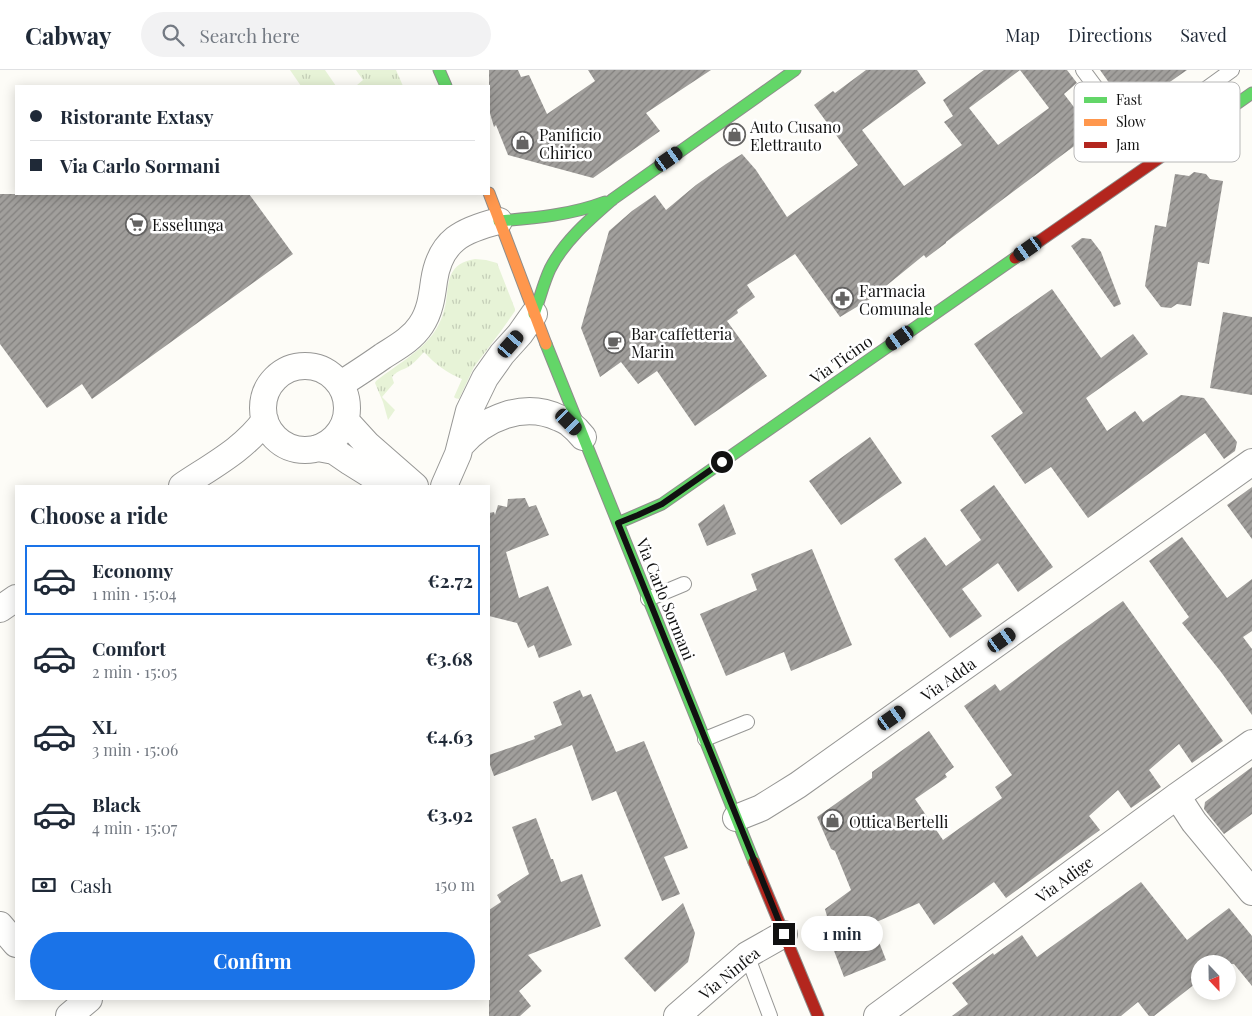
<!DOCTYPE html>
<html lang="en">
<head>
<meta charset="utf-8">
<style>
  :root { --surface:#fff; --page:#f2f2f3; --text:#1f2937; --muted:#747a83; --line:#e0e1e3; --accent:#1a73e8 }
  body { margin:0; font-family:"Playfair Display",serif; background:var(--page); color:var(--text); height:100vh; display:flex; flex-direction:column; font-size:19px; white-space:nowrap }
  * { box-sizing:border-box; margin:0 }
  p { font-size:16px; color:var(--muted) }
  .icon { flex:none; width:28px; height:28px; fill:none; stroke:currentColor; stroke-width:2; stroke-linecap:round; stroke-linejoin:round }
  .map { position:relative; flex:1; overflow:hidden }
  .details { position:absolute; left:15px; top:415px; width:475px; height:515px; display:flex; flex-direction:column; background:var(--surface); border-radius:0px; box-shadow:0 2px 12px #0003 }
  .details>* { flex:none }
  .guide { position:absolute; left:15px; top:15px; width:475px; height:110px; border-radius:0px; box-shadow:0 2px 12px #0003; display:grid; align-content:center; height:110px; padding:0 15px; background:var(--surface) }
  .needle { width:32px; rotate:158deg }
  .fabs { position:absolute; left:1191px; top:885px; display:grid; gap:10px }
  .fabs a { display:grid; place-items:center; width:45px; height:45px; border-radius:50%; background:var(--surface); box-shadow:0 2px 12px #0003; font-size:25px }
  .end { position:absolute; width:22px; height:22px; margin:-11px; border:6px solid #111; background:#fff; box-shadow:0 0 0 2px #fff }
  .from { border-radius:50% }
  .bubble { position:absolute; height:35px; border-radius:18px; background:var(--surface); box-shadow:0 2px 12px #0003; font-size:16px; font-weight:700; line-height:35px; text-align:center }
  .car { position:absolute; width:15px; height:30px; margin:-15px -8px; border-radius:6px; box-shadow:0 0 4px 1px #0007; background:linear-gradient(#222 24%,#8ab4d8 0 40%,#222 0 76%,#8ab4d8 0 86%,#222 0) }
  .guide b { display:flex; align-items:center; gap:18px; height:48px; font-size:19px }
  .guide b+b { border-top:1px solid var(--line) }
  .guide i { width:12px; height:12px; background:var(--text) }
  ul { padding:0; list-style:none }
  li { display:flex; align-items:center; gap:15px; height:70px; margin:0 10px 8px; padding:0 5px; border:2px solid transparent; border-radius:0px }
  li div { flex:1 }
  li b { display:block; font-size:19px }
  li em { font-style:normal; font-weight:700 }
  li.on { border-color:var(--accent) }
  li>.icon { width:45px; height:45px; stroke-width:1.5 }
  h2 { padding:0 15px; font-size:22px; line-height:60px }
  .pay { display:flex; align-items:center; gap:12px; height:55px; padding:0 15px; font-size:19px }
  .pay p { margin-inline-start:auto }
  .action { display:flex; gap:10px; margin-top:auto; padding:10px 15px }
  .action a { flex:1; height:58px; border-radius:30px; background:var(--accent); color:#fff; font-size:20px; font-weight:700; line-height:58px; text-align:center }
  header { display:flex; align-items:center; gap:30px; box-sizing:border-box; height:70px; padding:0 25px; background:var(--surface); border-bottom:1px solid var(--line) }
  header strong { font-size:24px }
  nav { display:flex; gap:28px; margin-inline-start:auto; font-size:18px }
  .search { width:350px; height:45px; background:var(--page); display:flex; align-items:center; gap:12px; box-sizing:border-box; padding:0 18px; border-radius:28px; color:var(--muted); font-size:19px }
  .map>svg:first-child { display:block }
  .grass { fill:url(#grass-tufts) }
  .building { fill:url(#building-hatch); fill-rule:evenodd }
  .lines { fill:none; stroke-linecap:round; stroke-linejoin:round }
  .lane-casing { stroke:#979795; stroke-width:16 }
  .street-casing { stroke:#979795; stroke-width:28 }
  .fast-casing { stroke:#8e8d8b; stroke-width:13 }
  .slow-casing { stroke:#8e8d8b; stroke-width:13 }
  .jam-casing { stroke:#8e8d8b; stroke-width:13 }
  .lane { stroke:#fffffe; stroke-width:14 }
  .street { stroke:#fffffe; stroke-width:26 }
  .fast { stroke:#63d668; stroke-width:11 }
  .slow { stroke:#ff974d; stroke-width:11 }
  .jam { stroke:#b3261e; stroke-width:11 }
  .route { stroke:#111; stroke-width:6 }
  .labels { text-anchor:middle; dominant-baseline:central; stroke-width:5; stroke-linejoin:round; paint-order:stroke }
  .poi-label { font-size:16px; fill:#111; stroke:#fff; text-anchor:start }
  .street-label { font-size:16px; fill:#111; stroke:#fff }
  .key { fill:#fff; stroke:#b8b8b8; stroke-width:1 }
  .key-label { font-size:14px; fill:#111 }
</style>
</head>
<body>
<header>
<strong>Cabway</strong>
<div class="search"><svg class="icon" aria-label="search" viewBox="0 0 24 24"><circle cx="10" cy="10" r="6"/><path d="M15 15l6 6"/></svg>Search here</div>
<nav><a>Map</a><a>Directions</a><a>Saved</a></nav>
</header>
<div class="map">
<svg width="1252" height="946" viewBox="0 0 1252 946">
  <defs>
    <pattern id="grass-tufts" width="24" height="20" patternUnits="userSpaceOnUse" patternTransform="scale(1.25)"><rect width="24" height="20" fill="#e7f3d7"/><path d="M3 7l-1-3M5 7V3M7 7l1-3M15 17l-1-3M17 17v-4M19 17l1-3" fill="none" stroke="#c5cfb8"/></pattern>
    <pattern id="building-hatch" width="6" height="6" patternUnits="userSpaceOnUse" patternTransform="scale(1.25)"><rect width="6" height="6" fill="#a19f9c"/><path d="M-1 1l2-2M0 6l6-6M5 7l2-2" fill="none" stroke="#82807e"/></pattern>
  </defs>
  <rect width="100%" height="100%" fill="#fdfcf7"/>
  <path class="grass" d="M 290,0 L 325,0 L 336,16 L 301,16 Z
    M 356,0 L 396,0 L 403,16 L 358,16 L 357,15 L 363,10 Z
    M 475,189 L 486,190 L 497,193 L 515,239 L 515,241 L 501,261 L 474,297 L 459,329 L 455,328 L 454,327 L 462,309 C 447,303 435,294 424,282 C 420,286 416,291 412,294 C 406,300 398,299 392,307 L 394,313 L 382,327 L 395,340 L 388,350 L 383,332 L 375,313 L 376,311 C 395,296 422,281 435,261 C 441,252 444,242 446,232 C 449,209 448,194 475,189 Z"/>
  <path class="building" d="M 489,0 L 518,0 L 521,7 L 529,5 L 547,44 L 595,11 L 588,0 L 711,0 L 646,43 L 660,61 L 593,108 L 508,85 L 496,55 L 494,57 L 489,40 Z
    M 866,0 L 917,0 L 926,13 L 862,60 L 904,116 L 962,75 L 944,52 L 953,46 L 943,30 L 984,0 L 1067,0 L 1077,13 L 1064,24 L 1093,62 L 946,172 L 946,173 L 926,188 L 924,185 L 870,229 L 840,247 L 795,184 L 747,215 L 755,227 L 737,240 L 738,243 L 727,251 L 767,306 L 695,356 L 657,301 L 638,314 L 621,292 L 600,307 L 581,258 L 609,161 L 632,141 L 655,125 L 666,140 L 696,115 L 726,94 L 742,84 L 756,100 L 787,147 L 858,95 L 814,35 L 833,21 L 835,23 ZM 1020,0 L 1049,38 L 998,75 L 969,38 Z
    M 1100,0 L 1187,0 L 1144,30 L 1141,27 L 1127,38 Z
    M 1194,102 L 1206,104 L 1210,109 L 1223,111 L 1209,194 L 1198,192 L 1191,236 L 1177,234 L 1171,238 L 1161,237 L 1145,216 L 1155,155 L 1166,157 L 1175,104 L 1189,106 Z
    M 0,124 L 249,124 L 293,184 L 92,329 L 82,314 L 47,338 L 0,274 Z
    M 1082,168 L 1091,169 L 1101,182 L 1121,234 L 1114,237 L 1071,176 Z
    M 1052,219 L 1101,288 L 1133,264 L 1148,284 L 1086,328 L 1107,361 L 1135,341 L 1143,352 L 1181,325 L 1204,328 L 1237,372 L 1235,381 L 1224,389 L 1205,363 L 1088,448 L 1051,397 L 1025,414 L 991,366 L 1023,343 L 974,274 Z
    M 1223,242 L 1252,247 L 1252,325 L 1210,318 Z
    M 870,367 L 902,413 L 841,455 L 809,411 Z
    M 994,415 L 1053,497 L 1018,522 L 998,493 L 962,519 L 982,546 L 950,568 L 894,489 L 925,467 L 946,496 L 981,470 L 960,440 Z
    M 1252,417 L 1252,469 L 1227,435 Z
    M 525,428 L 529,437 L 536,435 L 549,465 L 506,482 L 519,528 L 548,516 L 572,575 L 539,588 L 534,575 L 528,578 L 517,553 L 489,546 L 489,443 L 494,442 L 495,445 L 498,435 L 507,437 L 508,429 Z
    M 724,434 L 736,464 L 707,476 L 698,454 Z
    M 1182,467 L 1227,528 L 1252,509 L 1252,561 L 1243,567 L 1252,579 L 1252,645 L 1221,602 L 1182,553 L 1189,547 L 1149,491 Z
    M 812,479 L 852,575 L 791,601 L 784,582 L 726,606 L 700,544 L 757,520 L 751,504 Z
    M 1123,531 L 1223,671 L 1192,693 L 1179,674 L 1149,700 L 1161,717 L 1131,738 L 1118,720 L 1089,746 L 1100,760 L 1006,828 L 994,812 L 934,855 L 919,833 L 872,854 L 886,890 L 844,907 L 823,852 L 828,850 L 825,839 L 851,820 L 835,781 L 831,779 L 817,747 L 872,708 L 872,702 L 929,661 L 954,697 L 945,704 L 947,707 L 915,729 L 943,770 L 1002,728 L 995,717 L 1012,705 L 964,636 L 995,614 L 1000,621 L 1061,575 Z
    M 580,620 L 583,627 L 591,624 L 616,682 L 644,671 L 688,778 L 664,787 L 680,824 L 662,831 L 616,721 L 592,731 L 572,675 L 494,706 L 489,692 L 489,685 L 535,669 L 534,666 L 562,655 L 553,632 Z
    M 1252,697 L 1252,744 L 1224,764 L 1204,739 L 1205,732 Z
    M 536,748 L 551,789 L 553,789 L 561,812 L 582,804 L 601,856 L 528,885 L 542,901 L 519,921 L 531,936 L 520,946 L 489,946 L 489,840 L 501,832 L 497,825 L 529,804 L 512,757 Z
    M 1141,812 L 1187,870 L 1229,838 L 1252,866 L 1252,916 L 1234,894 L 1200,894 L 1200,910 L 1154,946 L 1149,946 L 1138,932 L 1121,946 L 952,946 L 968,934 L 952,913 L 993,883 L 994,885 L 1022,865 L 1037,887 Z
    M 683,833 L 695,863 L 688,892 L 655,922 L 624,888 Z"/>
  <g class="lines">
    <defs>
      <path id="lane" d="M 1083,0 L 1135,70 L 1232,0
        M 648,529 L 684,514
        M 705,669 L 747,652
        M 747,885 L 770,946"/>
      <path id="street" d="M263 338a42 42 0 1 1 84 0a42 42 0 1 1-84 0Z
        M 341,314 C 355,305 369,296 383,286 C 397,277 412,269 421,255 C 430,242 432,226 434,211 C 440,170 463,160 499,151
        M 346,351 L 367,374 L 415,416
        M 460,376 C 484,348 524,331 559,348 C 562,349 566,351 569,353 C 574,357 579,362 583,367
        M 318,378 L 334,381 L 350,392 L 374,407 L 391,413 L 406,416
        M 182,416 C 210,397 245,379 265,350
        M 444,416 L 458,384 L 469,341 L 485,308 L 502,284 L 520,264 L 534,244
        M 0,539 L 16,528
        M 1177,726 L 1194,752 L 1252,822
        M 736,748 L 761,738 L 798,715 L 1252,392
        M 0,855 L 16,874
        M 69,946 L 89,929
        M 677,946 L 747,885 L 784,864
        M 877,946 L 1177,726 L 1252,673"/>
      <path id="fast" d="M 439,0 L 446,16
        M 1168,82 L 1252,23
        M 499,151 C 535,148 571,145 605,132
        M 534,244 C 540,229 543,214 550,199 C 564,171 590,149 613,129 L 795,0
        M 546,274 L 754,792
        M 618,453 L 662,434 L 1015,188"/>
      <path id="slow" d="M 489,123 L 546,274"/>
      <path id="jam" d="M 1015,188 L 1168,82
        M 754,792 L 818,946"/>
    </defs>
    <use href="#lane" class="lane-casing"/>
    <use href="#street" class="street-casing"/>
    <use href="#fast" class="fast-casing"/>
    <use href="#slow" class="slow-casing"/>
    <use href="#jam" class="jam-casing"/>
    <use href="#lane" class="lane"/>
    <use href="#street" class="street"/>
    <use href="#fast" class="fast"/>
    <use href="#slow" class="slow"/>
    <use href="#jam" class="jam"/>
  </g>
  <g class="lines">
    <path class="route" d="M 722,392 L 662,434 L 638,445 L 618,453 L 784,864"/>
  </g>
  <defs>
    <symbol id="shop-ring" viewBox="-11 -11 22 22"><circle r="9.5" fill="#fff" stroke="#646362" stroke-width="1.5"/><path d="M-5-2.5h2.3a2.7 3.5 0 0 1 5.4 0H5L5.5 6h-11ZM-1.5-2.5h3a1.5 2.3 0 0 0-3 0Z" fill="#646362"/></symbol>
    <symbol id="supermarket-ring" viewBox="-11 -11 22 22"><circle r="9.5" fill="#fff" stroke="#646362" stroke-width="1.5"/><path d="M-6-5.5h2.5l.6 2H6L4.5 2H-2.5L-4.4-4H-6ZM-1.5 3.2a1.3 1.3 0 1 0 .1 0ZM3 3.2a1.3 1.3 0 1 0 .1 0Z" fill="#646362"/></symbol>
    <symbol id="pharmacy-ring" viewBox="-11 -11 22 22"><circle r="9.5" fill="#fff" stroke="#646362" stroke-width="1.5"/><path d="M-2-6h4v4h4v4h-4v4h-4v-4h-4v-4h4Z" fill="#646362"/></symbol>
    <symbol id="cafe-ring" viewBox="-11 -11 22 22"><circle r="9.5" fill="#fff" stroke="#646362" stroke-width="1.5"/><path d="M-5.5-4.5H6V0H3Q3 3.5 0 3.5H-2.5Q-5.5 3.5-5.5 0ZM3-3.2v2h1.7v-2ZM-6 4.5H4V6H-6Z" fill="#646362"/></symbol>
  </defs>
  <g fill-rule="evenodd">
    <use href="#shop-ring" x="722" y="52" width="25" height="25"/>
    <use href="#shop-ring" x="510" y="60" width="25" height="25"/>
    <use href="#supermarket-ring" x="124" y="142" width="25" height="25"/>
    <use href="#pharmacy-ring" x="830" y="216" width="25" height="25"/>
    <use href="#cafe-ring" x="602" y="260" width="25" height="25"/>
    <use href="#shop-ring" x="820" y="738" width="25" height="25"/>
  </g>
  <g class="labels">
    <g class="poi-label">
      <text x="750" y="56">Auto Cusano<tspan x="750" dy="18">Elettrauto</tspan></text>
      <text x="539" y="64">Panificio<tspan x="539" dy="18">Chirico</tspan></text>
      <text x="152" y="154">Esselunga</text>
      <text x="859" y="220">Farmacia<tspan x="859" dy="18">Comunale</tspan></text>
      <text x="631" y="263">Bar caffetteria<tspan x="631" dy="18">Marin</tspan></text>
      <text x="849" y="751">Ottica Bertelli</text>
    </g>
    <g class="street-label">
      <text transform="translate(841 289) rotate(-35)">Via Ticino</text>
      <text transform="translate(666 529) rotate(68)">Via Carlo Sormani</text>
      <text transform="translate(948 609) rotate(-35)">Via Adda</text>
      <text transform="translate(1064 809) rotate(-36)">Via Adige</text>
      <text transform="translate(729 903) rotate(-39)">Via Ninfea</text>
    </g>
  </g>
  <rect x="1074" y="12" width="166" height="80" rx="8" class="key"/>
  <rect x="1084" y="27" width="23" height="6" fill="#63d668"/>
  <rect x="1084" y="49" width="23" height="7" fill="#ff974d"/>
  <rect x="1084" y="72" width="23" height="6" fill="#b3261e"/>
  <g class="key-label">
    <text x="1116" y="35">Fast</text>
    <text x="1116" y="57">Slow</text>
    <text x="1116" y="80">Jam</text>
  </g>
</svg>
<div class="fabs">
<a><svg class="needle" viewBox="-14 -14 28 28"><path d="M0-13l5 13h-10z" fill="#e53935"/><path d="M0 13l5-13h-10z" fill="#747a83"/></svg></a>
</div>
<i class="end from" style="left:722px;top:392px"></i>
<i class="end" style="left:784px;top:864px"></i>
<div class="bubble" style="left:801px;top:846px;width:82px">1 min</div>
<i class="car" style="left:669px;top:89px;rotate:55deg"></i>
<i class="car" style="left:1028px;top:179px;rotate:235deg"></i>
<i class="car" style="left:900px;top:268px;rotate:235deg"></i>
<i class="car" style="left:511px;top:274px;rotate:41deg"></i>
<i class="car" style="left:569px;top:352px;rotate:135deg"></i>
<i class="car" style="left:1002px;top:570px;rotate:55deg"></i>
<i class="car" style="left:892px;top:648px;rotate:55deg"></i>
<div class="guide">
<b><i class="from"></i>Ristorante Extasy</b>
<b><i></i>Via Carlo Sormani</b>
</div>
<section class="details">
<h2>Choose a ride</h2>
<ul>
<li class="on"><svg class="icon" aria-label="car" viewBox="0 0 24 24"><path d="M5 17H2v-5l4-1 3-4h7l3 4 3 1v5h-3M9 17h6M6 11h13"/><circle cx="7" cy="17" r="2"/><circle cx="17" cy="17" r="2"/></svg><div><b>Economy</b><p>1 min · 15:04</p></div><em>€2.72</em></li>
<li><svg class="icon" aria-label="car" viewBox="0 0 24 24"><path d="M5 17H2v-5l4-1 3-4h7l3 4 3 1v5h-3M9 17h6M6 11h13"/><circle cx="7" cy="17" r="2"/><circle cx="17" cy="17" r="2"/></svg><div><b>Comfort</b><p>2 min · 15:05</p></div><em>€3.68</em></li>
<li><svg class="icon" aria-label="car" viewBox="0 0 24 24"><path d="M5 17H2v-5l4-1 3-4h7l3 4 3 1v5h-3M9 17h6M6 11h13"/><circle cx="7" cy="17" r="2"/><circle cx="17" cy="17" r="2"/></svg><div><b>XL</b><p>3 min · 15:06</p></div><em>€4.63</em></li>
<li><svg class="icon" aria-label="car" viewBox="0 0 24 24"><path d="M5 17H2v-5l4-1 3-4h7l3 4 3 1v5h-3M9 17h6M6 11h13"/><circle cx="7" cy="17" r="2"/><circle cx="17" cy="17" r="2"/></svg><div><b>Black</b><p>4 min · 15:07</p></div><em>€3.92</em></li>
</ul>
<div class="pay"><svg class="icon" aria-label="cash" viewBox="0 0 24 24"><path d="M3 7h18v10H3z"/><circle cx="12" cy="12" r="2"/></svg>Cash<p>150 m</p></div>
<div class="action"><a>Confirm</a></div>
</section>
</div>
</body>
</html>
